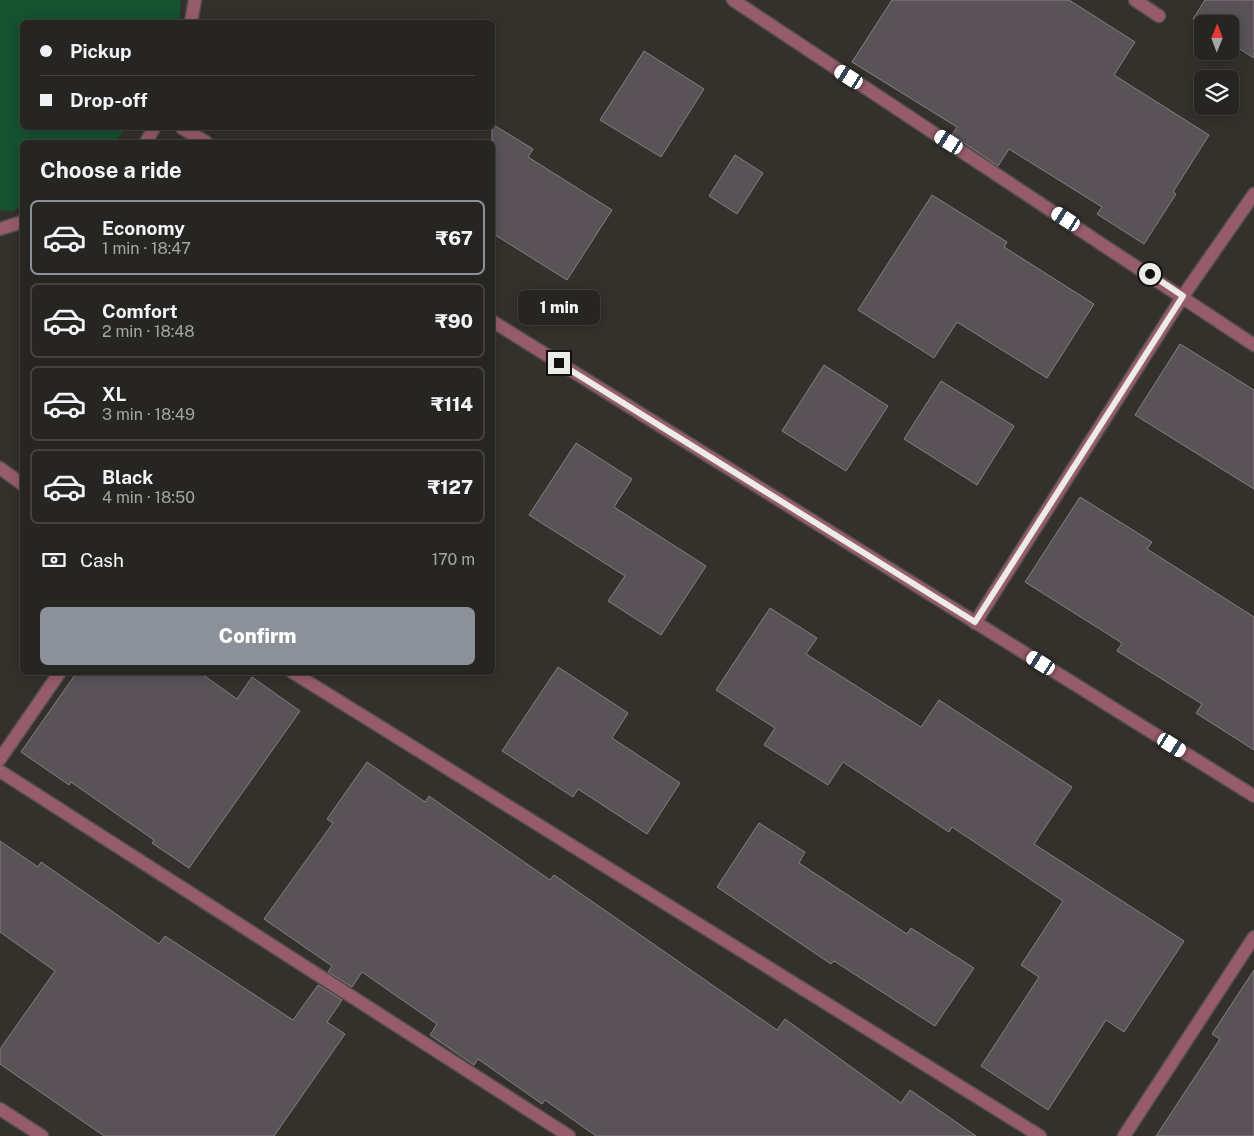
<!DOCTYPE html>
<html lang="en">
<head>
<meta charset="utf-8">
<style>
  :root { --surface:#272521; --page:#33312e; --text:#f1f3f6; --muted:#a4a5a5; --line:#43423f; --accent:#8c9099 }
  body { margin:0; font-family:"Public Sans",sans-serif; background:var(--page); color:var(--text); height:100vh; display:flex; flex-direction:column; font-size:19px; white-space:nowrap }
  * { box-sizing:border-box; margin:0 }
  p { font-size:16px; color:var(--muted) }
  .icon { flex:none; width:28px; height:28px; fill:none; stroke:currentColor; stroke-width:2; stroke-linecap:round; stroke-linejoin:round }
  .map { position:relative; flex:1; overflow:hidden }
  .drawer { position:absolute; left:20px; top:140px; width:475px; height:535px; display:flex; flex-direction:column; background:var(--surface); border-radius:8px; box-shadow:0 2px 12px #0003,0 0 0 1px var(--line) }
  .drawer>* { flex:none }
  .banner { position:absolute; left:20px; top:20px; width:475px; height:110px; border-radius:8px; box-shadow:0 2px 12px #0003,0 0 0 1px var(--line); display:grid; align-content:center; height:110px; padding:0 20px; background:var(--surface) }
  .needle { width:32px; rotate:1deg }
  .tools { position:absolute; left:1194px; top:15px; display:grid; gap:10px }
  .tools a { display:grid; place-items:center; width:45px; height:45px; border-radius:8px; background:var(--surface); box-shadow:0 2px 12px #0003,0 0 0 1px var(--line); font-size:25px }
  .end { position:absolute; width:22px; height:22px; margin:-11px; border:6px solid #edebe7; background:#111; box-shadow:0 0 0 2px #111 }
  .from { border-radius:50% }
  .bubble { position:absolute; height:35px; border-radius:8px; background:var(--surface); box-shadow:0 2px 12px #0003,0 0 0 1px var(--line); font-size:16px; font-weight:800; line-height:35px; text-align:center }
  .car { position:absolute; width:15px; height:30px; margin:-15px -8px; border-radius:6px; box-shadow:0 0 4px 1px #0007; background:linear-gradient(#fff 24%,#345 0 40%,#fff 0 76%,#345 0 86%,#fff 0) }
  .banner b { display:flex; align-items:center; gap:18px; height:48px; font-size:19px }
  .banner b+b { border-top:1px solid var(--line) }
  .banner i { width:12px; height:12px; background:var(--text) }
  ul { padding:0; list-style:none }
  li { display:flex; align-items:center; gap:15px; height:75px; margin:0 10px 8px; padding:0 10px; border:2px solid var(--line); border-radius:8px }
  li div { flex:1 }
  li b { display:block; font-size:19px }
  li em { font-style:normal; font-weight:800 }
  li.on { border-color:var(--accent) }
  li>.icon { width:45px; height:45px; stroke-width:1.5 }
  h2 { padding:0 20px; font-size:22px; line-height:60px }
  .pay { display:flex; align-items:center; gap:12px; height:55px; padding:0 20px; font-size:19px }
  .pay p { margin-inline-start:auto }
  .button { display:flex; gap:10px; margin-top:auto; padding:10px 20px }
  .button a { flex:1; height:58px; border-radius:8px; background:var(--accent); color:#fff; font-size:20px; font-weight:800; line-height:58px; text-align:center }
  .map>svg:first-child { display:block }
  .green { fill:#155230 }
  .building { fill:#595357; stroke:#857f83 }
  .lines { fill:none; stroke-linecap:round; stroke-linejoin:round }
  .minor-casing { stroke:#524f4a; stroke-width:15 }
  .tertiary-casing { stroke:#524f4a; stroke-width:15 }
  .minor { stroke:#965b6c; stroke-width:12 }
  .tertiary { stroke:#965b6c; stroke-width:12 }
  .route { stroke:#edebe7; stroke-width:6 }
</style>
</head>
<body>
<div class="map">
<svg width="1254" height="1136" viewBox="0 0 1254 1136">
  <rect width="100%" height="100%" fill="#34312c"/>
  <path class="green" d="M 0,0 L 181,0 L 179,22 L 22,22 L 22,128 L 127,128 L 113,142 L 22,142 L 22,205 L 13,211 L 0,210 Z"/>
  <path class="building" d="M 892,0 L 1069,0 L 1135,42 L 1114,75 L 1209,135 L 1173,192 L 1176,194 L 1144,244 L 1097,214 L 1102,207 L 1009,149 L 998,166 L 952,135 L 957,127 L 852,62 Z
    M 1205,0 L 1254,0 L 1254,58 L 1230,43 L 1230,24 L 1202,25 L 1193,19 Z
    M 644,51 L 704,89 L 661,157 L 600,120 Z
    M 492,124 L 533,149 L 528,157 L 612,210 L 567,280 L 492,233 Z
    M 735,155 L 763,173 L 737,214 L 709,196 Z
    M 932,195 L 1007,242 L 1004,247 L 1094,304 L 1047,378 L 957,322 L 934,358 L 858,310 Z
    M 1180,344 L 1254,390 L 1254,489 L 1135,415 Z
    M 824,365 L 888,406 L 846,471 L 782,431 Z
    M 941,381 L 1014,426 L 977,485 L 904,439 Z
    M 576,443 L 632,479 L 614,507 L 706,566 L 661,635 L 608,601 L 625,576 L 529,515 Z
    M 1080,497 L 1152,542 L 1147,549 L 1254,617 L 1254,750 L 1196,713 L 1202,704 L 1117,651 L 1122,643 L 1025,582 Z
    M 770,608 L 817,638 L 806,654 L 921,727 L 939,700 L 1072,787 L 1034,844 L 1184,941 L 1124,1032 L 1106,1020 L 1048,1110 L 981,1066 L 1039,977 L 1021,965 L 1063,901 L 952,827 L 949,832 L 843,762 L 828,785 L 764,745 L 775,728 L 716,690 Z
    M 558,667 L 628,713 L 612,738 L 680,783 L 647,834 L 578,789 L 573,797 L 502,751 Z
    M 77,672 L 199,672 L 237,699 L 252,677 L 300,711 L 189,868 L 152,843 L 154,840 L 71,782 L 69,785 L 21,752 Z
    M 367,762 L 425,802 L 429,796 L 550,880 L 554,875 L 777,1030 L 785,1019 L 901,1103 L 910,1090 L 976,1136 L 596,1136 L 545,1100 L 542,1104 L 478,1059 L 474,1065 L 430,1035 L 437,1024 L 362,972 L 352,987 L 328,972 L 332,966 L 264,919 L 333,823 L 327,819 Z
    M 759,823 L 805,852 L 799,863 L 907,934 L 911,928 L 974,968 L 935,1026 L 834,961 L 831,964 L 717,887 Z
    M 0,841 L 38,867 L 41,862 L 159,944 L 165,936 L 293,1020 L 318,985 L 342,1000 L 327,1022 L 345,1034 L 274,1136 L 104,1136 L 0,1064 L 0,1049 L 55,971 L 0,932 Z
    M 1254,970 L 1254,1136 L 1156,1136 L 1220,1039 L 1212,1034 Z"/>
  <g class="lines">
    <defs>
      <path id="minor" d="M 733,0 L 1254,345
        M 1135,0 L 1159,16
        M 0,468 L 22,484
        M 975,623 L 1183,296 L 1254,194
        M 292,672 L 1040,1136
        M 0,759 L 60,672
        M 0,771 L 569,1136
        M 0,1109 L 42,1136
        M 1124,1136 L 1254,937"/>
      <path id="tertiary" d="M 191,22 L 195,0
        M 182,128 L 206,142
        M 146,142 L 154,128
        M 0,229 L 22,222
        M 492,321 L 1254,796"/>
    </defs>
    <use href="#minor" class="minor-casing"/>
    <use href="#tertiary" class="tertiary-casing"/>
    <use href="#minor" class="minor"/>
    <use href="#tertiary" class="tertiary"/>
  </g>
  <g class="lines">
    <path class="route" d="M 559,363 L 975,622 L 1183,296 L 1150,274"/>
  </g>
</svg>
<div class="tools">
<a><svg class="needle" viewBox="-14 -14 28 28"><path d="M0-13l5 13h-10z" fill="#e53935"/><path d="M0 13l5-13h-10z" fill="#a4a5a5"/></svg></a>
<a><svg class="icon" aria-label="layers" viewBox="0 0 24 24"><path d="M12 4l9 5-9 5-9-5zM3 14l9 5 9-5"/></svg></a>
</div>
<i class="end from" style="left:1150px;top:274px"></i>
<i class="end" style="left:559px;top:363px"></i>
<div class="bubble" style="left:518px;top:290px;width:82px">1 min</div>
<i class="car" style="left:849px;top:77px;rotate:303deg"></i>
<i class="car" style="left:949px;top:142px;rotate:303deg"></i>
<i class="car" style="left:1066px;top:219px;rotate:303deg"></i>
<i class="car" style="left:1041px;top:663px;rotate:302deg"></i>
<i class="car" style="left:1172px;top:745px;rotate:122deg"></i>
<div class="banner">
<b><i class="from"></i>Pickup</b>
<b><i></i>Drop-off</b>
</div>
<section class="drawer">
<h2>Choose a ride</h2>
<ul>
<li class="on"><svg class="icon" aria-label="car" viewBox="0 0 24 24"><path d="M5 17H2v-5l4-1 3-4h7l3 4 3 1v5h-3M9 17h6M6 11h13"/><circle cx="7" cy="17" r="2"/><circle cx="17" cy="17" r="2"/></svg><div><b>Economy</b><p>1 min · 18:47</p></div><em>₹67</em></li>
<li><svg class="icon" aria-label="car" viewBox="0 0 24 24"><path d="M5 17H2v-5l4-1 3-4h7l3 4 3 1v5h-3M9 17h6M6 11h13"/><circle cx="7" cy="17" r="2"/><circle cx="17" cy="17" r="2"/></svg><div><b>Comfort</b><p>2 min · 18:48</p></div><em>₹90</em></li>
<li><svg class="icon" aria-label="car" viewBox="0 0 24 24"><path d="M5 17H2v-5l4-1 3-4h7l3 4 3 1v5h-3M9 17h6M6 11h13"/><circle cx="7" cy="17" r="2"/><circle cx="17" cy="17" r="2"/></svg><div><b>XL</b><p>3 min · 18:49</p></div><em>₹114</em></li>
<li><svg class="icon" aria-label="car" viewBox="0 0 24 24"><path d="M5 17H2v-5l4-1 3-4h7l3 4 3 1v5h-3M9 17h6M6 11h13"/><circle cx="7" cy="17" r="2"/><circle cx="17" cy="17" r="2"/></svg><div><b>Black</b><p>4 min · 18:50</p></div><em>₹127</em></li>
</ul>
<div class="pay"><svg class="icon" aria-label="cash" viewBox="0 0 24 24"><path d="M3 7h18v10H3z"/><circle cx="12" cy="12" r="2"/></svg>Cash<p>170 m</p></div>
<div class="button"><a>Confirm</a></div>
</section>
</div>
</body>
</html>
